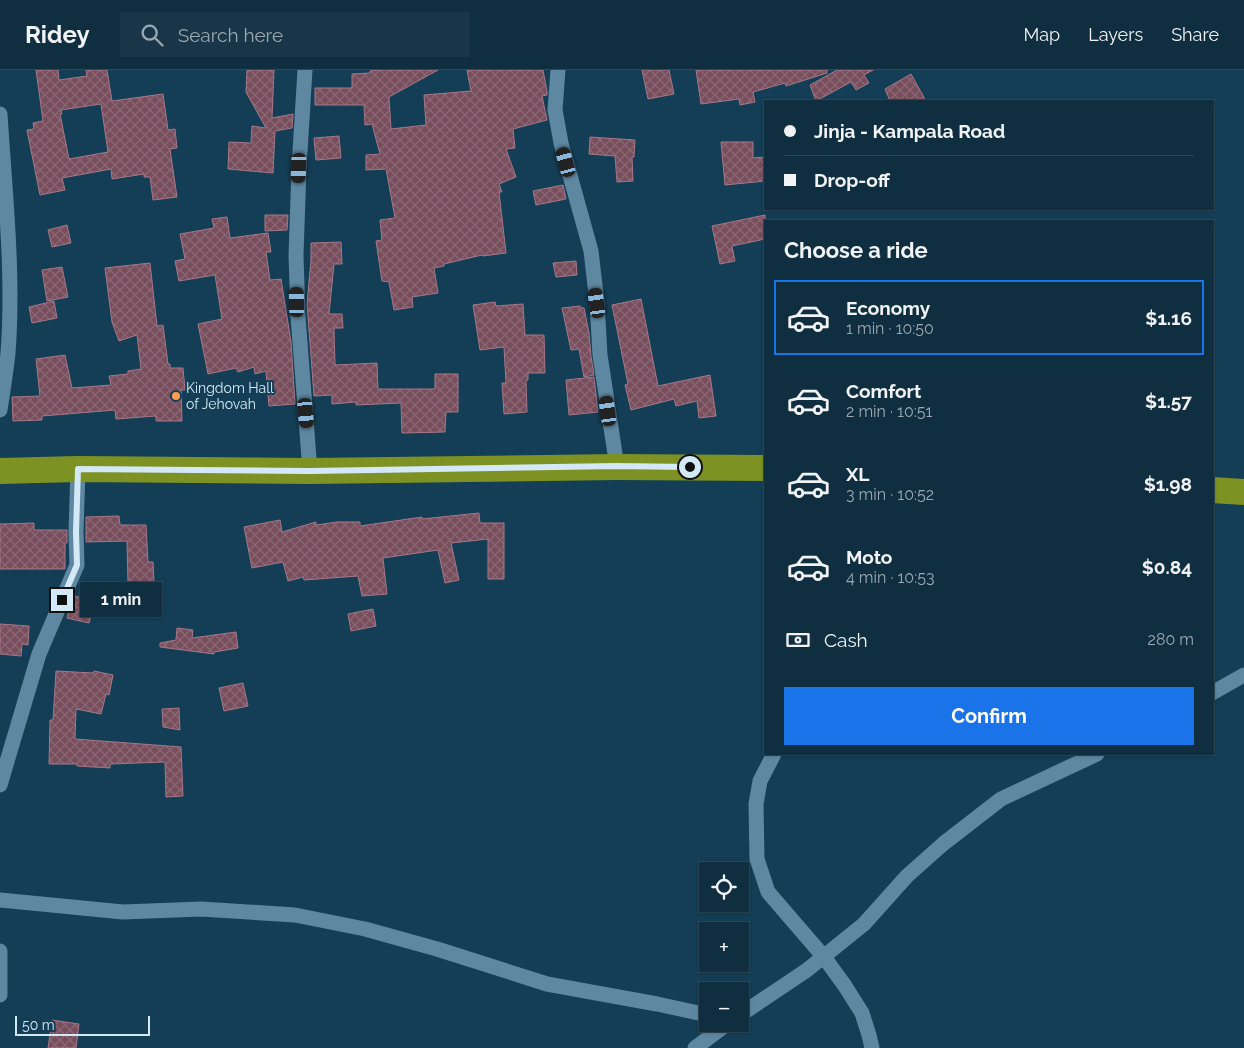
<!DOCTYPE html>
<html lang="en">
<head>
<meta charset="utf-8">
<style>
  :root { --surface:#0f2e40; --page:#183647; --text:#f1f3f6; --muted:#9ba8b1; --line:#2f4a59; --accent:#1a73e8 }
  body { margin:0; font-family:Raleway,sans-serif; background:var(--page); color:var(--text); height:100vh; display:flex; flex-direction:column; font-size:19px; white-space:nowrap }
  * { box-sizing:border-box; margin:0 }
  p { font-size:16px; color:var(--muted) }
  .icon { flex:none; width:28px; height:28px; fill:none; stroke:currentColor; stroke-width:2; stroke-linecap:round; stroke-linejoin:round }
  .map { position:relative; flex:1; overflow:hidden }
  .side { position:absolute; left:764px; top:150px; width:450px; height:535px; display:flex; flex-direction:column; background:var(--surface); border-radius:0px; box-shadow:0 1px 4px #0004,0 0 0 1px var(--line) }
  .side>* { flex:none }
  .hud { position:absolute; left:764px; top:30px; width:450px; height:110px; border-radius:0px; box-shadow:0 1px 4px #0004,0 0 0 1px var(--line); display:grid; align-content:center; height:110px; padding:0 20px; background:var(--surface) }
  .fabs { position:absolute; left:699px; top:792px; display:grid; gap:10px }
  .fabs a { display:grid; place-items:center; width:50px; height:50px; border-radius:0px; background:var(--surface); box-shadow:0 1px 4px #0004,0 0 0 1px var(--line); font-size:25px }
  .scale { position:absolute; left:15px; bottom:12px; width:135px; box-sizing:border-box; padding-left:5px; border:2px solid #d4e9f8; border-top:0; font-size:14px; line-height:18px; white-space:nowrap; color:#d4e9f8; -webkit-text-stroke:4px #143e55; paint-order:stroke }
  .end { position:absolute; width:22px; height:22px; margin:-11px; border:6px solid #d4e9f8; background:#111; box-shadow:0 0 0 2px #111 }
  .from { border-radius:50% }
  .bubble { position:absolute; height:35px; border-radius:0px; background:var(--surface); box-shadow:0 1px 4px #0004,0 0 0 1px var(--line); font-size:16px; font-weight:700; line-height:35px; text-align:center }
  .car { position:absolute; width:15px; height:30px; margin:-15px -8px; border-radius:6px; box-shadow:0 0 4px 1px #0007; background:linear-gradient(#222 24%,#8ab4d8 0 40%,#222 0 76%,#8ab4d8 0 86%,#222 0) }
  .hud b { display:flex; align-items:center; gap:18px; height:48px; font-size:19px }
  .hud b+b { border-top:1px solid var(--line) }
  .hud i { width:12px; height:12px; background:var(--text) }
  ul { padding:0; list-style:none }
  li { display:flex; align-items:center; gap:15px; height:75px; margin:0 10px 8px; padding:0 10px; border:2px solid transparent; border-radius:0px }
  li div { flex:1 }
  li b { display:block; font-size:19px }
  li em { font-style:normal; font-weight:700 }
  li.selected { border-color:var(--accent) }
  li>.icon { width:45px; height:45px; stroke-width:1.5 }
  h2 { padding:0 20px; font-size:22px; line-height:60px }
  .pay { display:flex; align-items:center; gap:12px; height:55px; padding:0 20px; font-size:19px }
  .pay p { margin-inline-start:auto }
  .primary-button { display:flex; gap:10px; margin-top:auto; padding:10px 20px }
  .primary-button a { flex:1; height:58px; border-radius:0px; background:var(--accent); color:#fff; font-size:20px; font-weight:700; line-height:58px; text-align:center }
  header { display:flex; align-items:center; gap:30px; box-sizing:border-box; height:70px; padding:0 25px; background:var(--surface); border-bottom:1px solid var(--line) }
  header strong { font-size:24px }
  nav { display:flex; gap:28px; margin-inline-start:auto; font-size:18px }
  .search { width:350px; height:45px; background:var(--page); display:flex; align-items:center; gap:12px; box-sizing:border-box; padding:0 18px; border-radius:0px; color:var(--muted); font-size:19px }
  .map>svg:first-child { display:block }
  .building { fill:url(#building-cross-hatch); stroke:#a67888; fill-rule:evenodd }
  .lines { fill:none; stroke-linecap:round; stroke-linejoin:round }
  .minor { stroke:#5e88a2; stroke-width:15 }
  .trunk { stroke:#7d9222; stroke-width:26 }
  .route { stroke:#d4e9f8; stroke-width:6 }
  .poi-dot { fill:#fc9d52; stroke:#143e55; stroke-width:2 }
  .labels { text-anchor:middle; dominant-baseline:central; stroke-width:4; stroke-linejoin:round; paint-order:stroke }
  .poi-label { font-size:14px; fill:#d4e9f8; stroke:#143e55; text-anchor:start }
</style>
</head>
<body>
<header>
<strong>Ridey</strong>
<div class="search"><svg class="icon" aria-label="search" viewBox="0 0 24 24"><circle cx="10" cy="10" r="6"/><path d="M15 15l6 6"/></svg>Search here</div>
<nav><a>Map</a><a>Layers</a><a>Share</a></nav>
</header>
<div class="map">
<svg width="1244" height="978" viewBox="0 0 1244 978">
  <defs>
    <pattern id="building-cross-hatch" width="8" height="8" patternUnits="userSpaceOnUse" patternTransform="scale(1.25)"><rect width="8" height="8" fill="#784d5c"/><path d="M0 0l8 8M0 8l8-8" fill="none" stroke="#8a6774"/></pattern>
  </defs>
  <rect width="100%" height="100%" fill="#143e55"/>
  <path class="building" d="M 36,0 L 58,0 L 59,10 L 87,6 L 86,0 L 107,0 L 112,31 L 163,24 L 168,60 L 175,59 L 177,78 L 170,79 L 177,127 L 153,130 L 150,107 L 144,107 L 144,104 L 112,109 L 111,99 L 62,108 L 65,120 L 40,125 L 27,60 L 34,59 L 33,53 L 43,51 ZM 101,34 L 108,82 L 69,89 L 60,44 L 62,44 L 61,40 Z
    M 247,0 L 274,0 L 272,48 L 293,44 L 292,58 L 275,61 L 273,103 L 228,99 L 229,72 L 251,73 L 252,56 L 266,58 L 246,22 Z
    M 380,0 L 438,0 L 389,27 L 391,59 L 426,55 L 424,25 L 471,21 L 467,0 L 543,0 L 547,21 L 547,25 L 542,26 L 547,50 L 513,59 L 515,78 L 506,79 L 516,107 L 499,114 L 502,122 L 499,122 L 506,183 L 483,186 L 482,185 L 444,194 L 444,196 L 434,198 L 438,223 L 412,227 L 413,237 L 394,240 L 389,212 L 382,211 L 376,171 L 382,170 L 380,150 L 395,148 L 386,99 L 366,100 L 366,85 L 380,84 L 372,54 L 365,55 L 364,35 L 315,35 L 315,18 L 352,18 L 352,4 L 370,3 L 370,1 Z
    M 642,0 L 669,0 L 674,24 L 648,29 Z
    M 696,0 L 827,0 L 827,3 L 786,16 L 785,13 L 753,22 L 755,32 L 740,35 L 739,29 L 701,34 Z
    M 837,0 L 873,0 L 864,5 L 869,13 L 856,20 L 851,12 L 816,31 L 810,15 Z
    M 911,4 L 926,31 L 890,31 L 885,19 Z
    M 339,66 L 341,88 L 316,90 L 314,68 Z
    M 590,67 L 635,70 L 634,87 L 632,87 L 633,111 L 617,112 L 615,86 L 589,84 Z
    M 721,72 L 753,72 L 753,88 L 765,87 L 765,111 L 725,115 Z
    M 563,115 L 566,129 L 536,135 L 533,121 Z
    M 265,145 L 288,145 L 287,160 L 265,161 Z
    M 765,145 L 765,169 L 732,176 L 735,191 L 720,194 L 712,156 Z
    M 227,147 L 230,168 L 268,163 L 271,182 L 266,182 L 270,210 L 281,209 L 291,272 L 295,334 L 269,336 L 266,301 L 255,304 L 254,297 L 238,302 L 236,298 L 208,304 L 198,254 L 222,249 L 215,205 L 179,211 L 175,191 L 185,189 L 180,164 L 214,158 L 212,149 Z
    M 67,155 L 71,173 L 52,177 L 48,160 Z
    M 341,172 L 342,194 L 334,194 L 329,244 L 342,244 L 343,258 L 334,258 L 335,295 L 377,293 L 378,319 L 435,319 L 435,304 L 458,304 L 458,342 L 446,342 L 445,362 L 402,363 L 401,333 L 356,335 L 356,332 L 332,334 L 332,325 L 314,326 L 307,234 L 311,190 L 311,173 Z
    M 576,191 L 577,205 L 556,207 L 553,193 Z
    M 150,193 L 157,256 L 163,255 L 168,294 L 170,294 L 170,298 L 183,298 L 185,320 L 181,320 L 182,351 L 156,351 L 156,346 L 116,349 L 115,340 L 42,346 L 42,350 L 13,351 L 12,327 L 40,326 L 36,289 L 65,285 L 72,318 L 111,315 L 109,306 L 128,304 L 128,301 L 141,299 L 137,265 L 119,271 L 112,252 L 105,198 Z
    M 62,197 L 68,227 L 47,231 L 42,200 Z
    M 641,229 L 658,316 L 710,305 L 716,346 L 699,348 L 697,331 L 676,336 L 674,329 L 631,340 L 625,315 L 628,314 L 612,235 Z
    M 54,231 L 57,248 L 32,253 L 29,237 Z
    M 495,232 L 496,236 L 523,234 L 525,265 L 544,265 L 545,303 L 528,303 L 528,310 L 526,310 L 527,342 L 504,344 L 502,313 L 506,313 L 504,277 L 480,280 L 473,235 Z
    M 580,236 L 581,238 L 584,238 L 589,263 L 591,286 L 594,305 L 584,307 L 579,279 L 571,280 L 562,238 Z
    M 594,307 L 598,342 L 569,345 L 566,310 Z
    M 479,443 L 480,453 L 504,453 L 504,509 L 488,509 L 488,469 L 451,473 L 459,510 L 445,513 L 438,480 L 383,488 L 387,524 L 362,526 L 358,506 L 304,510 L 303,507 L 288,511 L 283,492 L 252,498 L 244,457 L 280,450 L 282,462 L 316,452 L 316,455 L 337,452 L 360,452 L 360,456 L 422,447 L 422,449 Z
    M 119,446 L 120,455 L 146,455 L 148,492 L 153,492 L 154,512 L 128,513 L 127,471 L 86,472 L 86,447 Z
    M 34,453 L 34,460 L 67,460 L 67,473 L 65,473 L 65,499 L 0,499 L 0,454 Z
    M 74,526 L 95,531 L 89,553 L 67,548 L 70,536 Z
    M 98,527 L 118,532 L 115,546 L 95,542 Z
    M 373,539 L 376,556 L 351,561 L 348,544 Z
    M 0,554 L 29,556 L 28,575 L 22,574 L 21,586 L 0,584 Z
    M 177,558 L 193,560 L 192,568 L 236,562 L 238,578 L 214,582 L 214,584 L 160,577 L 160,573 L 176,570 Z
    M 56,601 L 93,603 L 94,601 L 113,605 L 109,625 L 106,624 L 101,644 L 76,639 L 75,669 L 181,677 L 183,726 L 166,727 L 165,692 L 110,694 L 110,698 L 77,696 L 77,694 L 49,694 L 50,650 L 53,650 Z
    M 243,613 L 248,636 L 224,641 L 219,618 Z
    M 179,638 L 180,660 L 163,657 L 162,639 Z
    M 52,950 L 79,954 L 76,978 L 48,978 Z"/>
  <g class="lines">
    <path class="minor" d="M 305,0 L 299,98 L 296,185 L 298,247 L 310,401
      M 558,0 L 555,40 L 561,73 L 591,181 L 597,233 L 600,285 L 617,397
      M 0,44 C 5,124 14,204 8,283 C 6,302 3,321 0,340
      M 1212,623 L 1244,605
      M 774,684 L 760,711 L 756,734 L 757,789 L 768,822 L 824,887 L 845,916 L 862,943 L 869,965 L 872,978
      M 0,715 L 39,584 L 77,495 L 76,462 L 78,399
      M 0,830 L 123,842 L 201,839 L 295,845 L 365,859 L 437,879 L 547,914 L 657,934 L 708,945
      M 0,881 L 0,925
      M 740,945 L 807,900 L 864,854 L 907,806 L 943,774 L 1001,729 L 1097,684
      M 695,978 L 727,954"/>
    <path class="trunk" d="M 0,401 L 78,399 L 310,401 L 617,397 L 765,398
      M 1212,420 L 1244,422"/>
  </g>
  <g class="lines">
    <path class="route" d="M 62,530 L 77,495 L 76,462 L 78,399 L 310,401 L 616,396 L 690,397"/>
  </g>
  <circle class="poi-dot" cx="176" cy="326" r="5"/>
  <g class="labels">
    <g class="poi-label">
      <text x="186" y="318">Kingdom Hall<tspan x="186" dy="16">of Jehovah</tspan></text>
    </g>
  </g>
</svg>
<div class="fabs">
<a><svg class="icon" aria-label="locate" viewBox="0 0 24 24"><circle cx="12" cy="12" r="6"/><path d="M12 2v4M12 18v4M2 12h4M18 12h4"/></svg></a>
<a>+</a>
<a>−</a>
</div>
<div class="scale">50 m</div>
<i class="end from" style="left:690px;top:397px"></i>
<i class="end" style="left:62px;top:530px"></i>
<div class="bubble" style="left:80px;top:512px;width:82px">1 min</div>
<i class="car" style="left:566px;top:92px;rotate:345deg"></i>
<i class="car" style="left:299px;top:98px;rotate:182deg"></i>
<i class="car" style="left:297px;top:232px;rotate:359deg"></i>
<i class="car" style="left:597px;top:233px;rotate:352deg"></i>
<i class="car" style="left:608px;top:341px;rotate:352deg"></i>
<i class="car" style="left:306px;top:343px;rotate:175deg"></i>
<div class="hud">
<b><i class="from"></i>Jinja - Kampala Road</b>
<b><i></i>Drop-off</b>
</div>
<section class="side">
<h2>Choose a ride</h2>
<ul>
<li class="selected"><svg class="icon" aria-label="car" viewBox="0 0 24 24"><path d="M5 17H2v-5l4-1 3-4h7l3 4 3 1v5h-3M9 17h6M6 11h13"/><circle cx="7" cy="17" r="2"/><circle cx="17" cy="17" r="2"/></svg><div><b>Economy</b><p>1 min · 10:50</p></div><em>$1.16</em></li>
<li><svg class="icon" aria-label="car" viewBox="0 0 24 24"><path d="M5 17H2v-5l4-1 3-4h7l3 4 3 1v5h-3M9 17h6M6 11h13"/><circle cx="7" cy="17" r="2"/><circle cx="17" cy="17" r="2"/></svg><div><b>Comfort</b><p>2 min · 10:51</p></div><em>$1.57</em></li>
<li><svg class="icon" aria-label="car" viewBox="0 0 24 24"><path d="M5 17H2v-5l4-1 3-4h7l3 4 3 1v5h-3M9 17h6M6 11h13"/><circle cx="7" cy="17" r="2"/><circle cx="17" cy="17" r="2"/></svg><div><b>XL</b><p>3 min · 10:52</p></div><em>$1.98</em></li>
<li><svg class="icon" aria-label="car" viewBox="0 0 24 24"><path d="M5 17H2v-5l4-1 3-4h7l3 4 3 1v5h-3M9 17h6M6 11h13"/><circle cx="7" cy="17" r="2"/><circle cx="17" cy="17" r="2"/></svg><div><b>Moto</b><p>4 min · 10:53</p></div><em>$0.84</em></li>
</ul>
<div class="pay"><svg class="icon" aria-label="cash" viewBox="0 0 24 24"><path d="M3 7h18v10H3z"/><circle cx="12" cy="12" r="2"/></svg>Cash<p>280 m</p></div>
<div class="primary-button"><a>Confirm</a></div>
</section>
</div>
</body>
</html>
